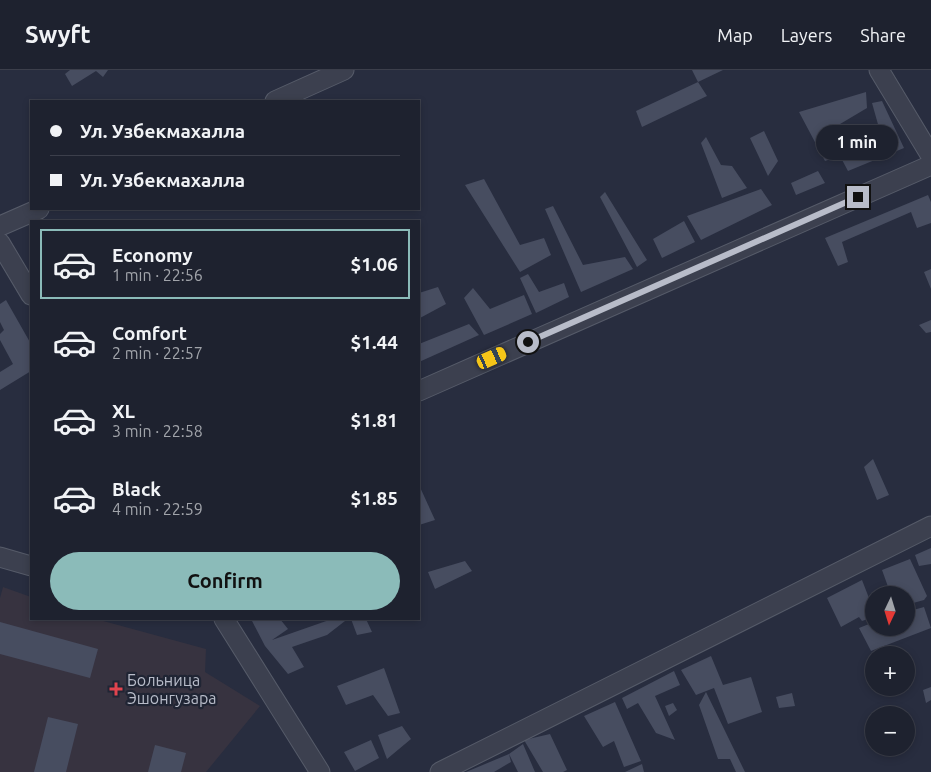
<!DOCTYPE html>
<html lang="en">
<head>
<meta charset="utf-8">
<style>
  :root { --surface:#1e222f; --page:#262a37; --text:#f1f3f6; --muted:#a1a4aa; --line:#3c3f4b; --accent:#8bbbb9 }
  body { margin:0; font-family:Ubuntu,sans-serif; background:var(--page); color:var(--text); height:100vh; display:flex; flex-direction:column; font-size:19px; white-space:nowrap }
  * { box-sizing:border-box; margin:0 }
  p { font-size:16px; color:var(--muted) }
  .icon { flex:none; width:28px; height:28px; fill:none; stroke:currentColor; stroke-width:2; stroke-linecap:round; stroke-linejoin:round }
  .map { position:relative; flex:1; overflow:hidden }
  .details { position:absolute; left:30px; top:150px; width:390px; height:400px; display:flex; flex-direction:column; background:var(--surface); border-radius:0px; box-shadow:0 2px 8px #0003,0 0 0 1px var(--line) }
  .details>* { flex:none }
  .guide { position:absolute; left:30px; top:30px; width:390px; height:110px; border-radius:0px; box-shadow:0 2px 8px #0003,0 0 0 1px var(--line); display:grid; align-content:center; height:110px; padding:0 20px; background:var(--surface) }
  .needle { width:32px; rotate:184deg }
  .controls { position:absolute; left:865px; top:516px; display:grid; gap:10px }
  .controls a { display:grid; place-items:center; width:50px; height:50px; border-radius:50%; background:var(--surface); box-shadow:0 2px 8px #0003,0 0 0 1px var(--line); font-size:25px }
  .end { position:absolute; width:22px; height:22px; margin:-11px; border:6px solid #b8bcc9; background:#111; box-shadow:0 0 0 2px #111 }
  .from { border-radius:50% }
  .bubble { position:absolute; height:35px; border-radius:18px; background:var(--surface); box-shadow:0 2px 8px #0003,0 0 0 1px var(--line); font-size:16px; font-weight:700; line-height:35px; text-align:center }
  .car { position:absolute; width:15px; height:30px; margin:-15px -8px; border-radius:6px; box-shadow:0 0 4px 1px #0007; background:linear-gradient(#f5c518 24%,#345 0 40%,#f5c518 0 76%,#345 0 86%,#f5c518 0) }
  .guide b { display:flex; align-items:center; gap:18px; height:48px; font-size:19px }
  .guide b+b { border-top:1px solid var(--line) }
  .guide i { width:12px; height:12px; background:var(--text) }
  ul { padding:9px 0 0; list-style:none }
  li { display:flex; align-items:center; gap:15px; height:70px; margin:0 10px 8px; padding:0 10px; border:2px solid transparent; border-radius:0px }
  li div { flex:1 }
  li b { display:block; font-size:19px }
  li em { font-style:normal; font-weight:700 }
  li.on { border-color:var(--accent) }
  li>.icon { width:45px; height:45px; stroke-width:1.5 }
  .button { display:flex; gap:10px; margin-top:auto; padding:10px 20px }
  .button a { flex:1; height:58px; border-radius:30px; background:var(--accent); color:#111; font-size:20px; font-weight:700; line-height:58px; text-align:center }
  header { display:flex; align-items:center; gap:30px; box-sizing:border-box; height:70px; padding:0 25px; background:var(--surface); border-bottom:1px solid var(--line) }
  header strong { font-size:24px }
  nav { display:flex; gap:28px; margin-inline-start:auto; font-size:18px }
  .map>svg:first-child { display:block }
  .medical { fill:#373340 }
  .building { fill:#474d60 }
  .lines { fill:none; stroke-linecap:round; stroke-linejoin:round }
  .minor-casing { stroke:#565b69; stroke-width:21 }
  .minor { stroke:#3c404f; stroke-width:19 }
  .route { stroke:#b8bcc9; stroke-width:6 }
  .health-dot { fill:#e0444e; stroke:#202534; stroke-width:2 }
  .labels { text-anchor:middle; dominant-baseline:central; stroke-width:4.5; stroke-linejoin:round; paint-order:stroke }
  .poi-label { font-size:16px; fill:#b8bcc9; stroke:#202534; text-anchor:start }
</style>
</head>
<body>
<header>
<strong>Swyft</strong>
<nav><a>Map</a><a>Layers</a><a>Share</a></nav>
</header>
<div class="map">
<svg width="931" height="702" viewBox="0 0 931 702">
  <rect width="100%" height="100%" fill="#282d3f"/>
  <path class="medical" d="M 3,517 L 31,527 L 31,549 L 96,549 L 206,579 L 205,602 L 260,636 L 206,702 L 0,702 L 0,528 Z"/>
  <path class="building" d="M 70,0 L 108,0 L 103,7 L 96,1 L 72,16 L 65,4 Z
    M 692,0 L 723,0 L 698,12 Z
    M 698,12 L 707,26 L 642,57 L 636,41 Z
    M 866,22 L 867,38 L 830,60 L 833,73 L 841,68 L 845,80 L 881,65 L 872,33 L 882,31 L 904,78 L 848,101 L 840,86 L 825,91 L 799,42 Z
    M 764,61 L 778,91 L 768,106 L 750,68 Z
    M 706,67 L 721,95 L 732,96 L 747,118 L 722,128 L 701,73 Z
    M 818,101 L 825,113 L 796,125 L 791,113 Z
    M 484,109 L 520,175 L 544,168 L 551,185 L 520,202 L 465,115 Z
    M 761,119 L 772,135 L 701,170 L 687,146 Z
    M 605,122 L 647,190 L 637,197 L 600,127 Z
    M 928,125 L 931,132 L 931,153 L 917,158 L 911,142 L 842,172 L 848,192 L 838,196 L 825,168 Z
    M 553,136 L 583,195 L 625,187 L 633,199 L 581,222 L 545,139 Z
    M 684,151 L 695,172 L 662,188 L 653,169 Z
    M 931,199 L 931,219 L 924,202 Z
    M 528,204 L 539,222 L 564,213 L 569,227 L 536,243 L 520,208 Z
    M 438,217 L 446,234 L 420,248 L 419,223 Z
    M 473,218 L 490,239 L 524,225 L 532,244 L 484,265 L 464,228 Z
    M 6,230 L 31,274 L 31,301 L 0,320 L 0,302 L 13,294 L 0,270 L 0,264 L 4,260 L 0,252 L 0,234 Z
    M 931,250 L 931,262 L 926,263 L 919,255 Z
    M 469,254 L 479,265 L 419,292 L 419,274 Z
    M 873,389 L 889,425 L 877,430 L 864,397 Z
    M 419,415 L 435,450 L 419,455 Z
    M 931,478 L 931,494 L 919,496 L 915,485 Z
    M 910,489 L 927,526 L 924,530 L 906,535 L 906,524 L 891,525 L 882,500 Z
    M 465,491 L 472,501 L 435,519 L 428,502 Z
    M 862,510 L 874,541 L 874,547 L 862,551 L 859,547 L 841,557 L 827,528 Z
    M 924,537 L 931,558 L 871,581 L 859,558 L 874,552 L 874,558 L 906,558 L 906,542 Z
    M 251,549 L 280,549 L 288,559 L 272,570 L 332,549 L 344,549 L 345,551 L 327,565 L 292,577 L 304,597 L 288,604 L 265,576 Z
    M 351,549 L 366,549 L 372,562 L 357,565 Z
    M 0,552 L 98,579 L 90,608 L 0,584 Z
    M 711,586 L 723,615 L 751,607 L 762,642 L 728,654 L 714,618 L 696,625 L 681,600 Z
    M 384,598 L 400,643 L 388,646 L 373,625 L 346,635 L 337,616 Z
    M 674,601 L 680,615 L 655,626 L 675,670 L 656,663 L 638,633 L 627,639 L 622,628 Z
    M 931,617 L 931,630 L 926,633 L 923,620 Z
    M 706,622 L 745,702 L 736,702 L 730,689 L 718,689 L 699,635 Z
    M 792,623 L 795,636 L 779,638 L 776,627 Z
    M 615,632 L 641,691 L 624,697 L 614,671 L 603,677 L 584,646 Z
    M 673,633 L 677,640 L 669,646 L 665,636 Z
    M 48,647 L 78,654 L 66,702 L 34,702 Z
    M 402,656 L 411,669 L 387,689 L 378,665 Z
    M 550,664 L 567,700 L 563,702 L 543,702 L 524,670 Z
    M 371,670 L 379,688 L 355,701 L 344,682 Z
    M 523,674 L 535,702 L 518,702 L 509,684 L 511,692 L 494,702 L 466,702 L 509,684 Z
    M 155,675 L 186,683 L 181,702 L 148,702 Z
    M 642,694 L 644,702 L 625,702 Z"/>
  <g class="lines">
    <defs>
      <path id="minor" d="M 879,0 L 931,86
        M 275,31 L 344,0
        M 0,156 L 39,139
        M 0,173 L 31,225
        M 419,321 L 931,95
        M 0,487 L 31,496
        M 224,549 L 320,702
        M 440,702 L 931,456"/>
    </defs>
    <use href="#minor" class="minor-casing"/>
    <use href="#minor" class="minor"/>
  </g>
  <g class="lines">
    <path class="route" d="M 528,272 L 858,127"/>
  </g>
  <path class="health-dot" d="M113.5 611.5h5v5h5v5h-5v5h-5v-5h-5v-5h5z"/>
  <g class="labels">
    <g class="poi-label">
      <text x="127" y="610">Больница<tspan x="127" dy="18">Эшонгузара</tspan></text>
    </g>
  </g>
</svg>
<div class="controls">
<a><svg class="needle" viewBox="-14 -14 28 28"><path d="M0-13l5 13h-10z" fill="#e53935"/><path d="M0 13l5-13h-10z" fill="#a1a4aa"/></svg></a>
<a>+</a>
<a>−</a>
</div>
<i class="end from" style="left:528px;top:272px"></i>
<i class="end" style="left:858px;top:127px"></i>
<div class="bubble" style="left:816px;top:55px;width:82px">1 min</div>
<i class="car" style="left:492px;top:288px;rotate:66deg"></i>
<div class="guide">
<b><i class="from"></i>Ул. Узбекмахалла</b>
<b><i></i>Ул. Узбекмахалла</b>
</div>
<section class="details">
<ul>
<li class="on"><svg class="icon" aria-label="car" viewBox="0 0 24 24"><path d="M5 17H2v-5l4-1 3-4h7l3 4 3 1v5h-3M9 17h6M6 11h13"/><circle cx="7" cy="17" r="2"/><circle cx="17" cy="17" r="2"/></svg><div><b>Economy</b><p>1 min · 22:56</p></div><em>$1.06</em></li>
<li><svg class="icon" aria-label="car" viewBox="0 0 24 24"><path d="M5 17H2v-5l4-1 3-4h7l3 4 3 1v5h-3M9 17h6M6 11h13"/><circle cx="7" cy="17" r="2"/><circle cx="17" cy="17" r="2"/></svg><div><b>Comfort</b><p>2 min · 22:57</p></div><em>$1.44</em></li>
<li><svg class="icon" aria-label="car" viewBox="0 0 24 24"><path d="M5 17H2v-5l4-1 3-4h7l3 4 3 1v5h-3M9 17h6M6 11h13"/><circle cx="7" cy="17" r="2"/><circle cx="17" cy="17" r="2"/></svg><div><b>XL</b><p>3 min · 22:58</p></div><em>$1.81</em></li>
<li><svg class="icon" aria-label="car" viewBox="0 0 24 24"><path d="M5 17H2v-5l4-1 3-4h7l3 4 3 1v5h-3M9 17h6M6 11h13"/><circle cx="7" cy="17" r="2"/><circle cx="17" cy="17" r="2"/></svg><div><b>Black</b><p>4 min · 22:59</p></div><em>$1.85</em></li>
</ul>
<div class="button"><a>Confirm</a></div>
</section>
</div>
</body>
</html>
